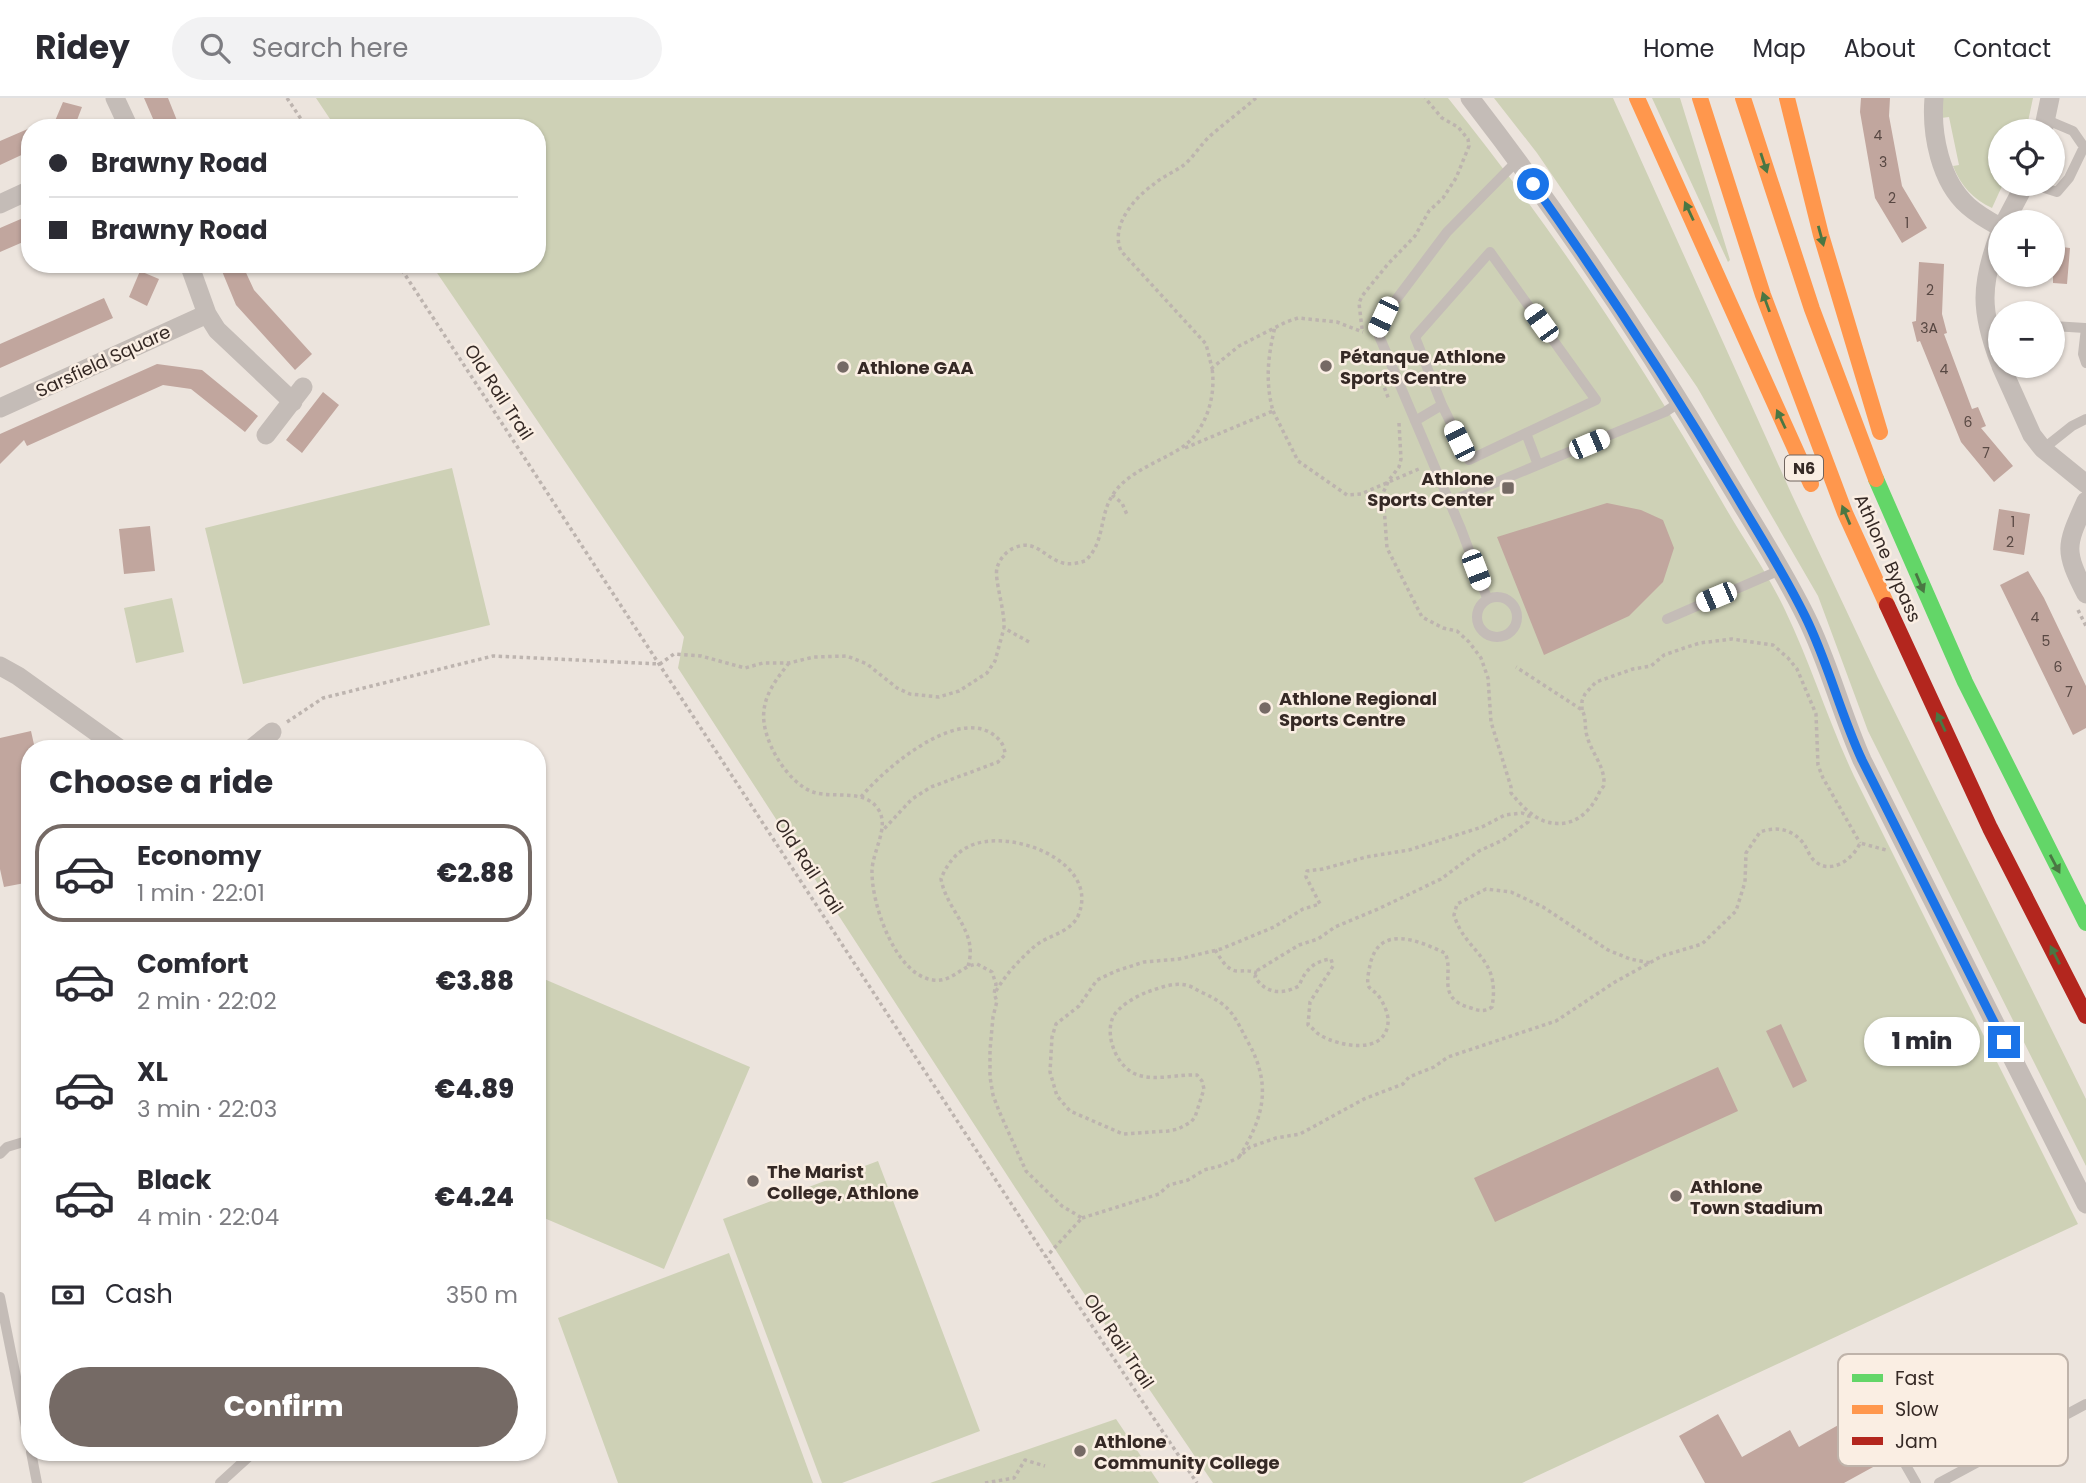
<!DOCTYPE html>
<html lang="en">
<head>
<meta charset="utf-8">
<style>
  :root { --surface:#fff; --page:#f2f2f3; --text:#2b2b33; --muted:#7c7c81; --line:#e1e1e2; --accent:#756a65 }
  body { margin:0; font-family:Poppins,sans-serif; background:var(--page); color:var(--text); height:100vh; display:flex; flex-direction:column; font-size:26px; white-space:nowrap }
  * { box-sizing:border-box; margin:0 }
  p { font-size:23px; color:var(--muted) }
  .icon { flex:none; width:38px; height:38px; fill:none; stroke:currentColor; stroke-width:2; stroke-linecap:round; stroke-linejoin:round }
  .map { position:relative; flex:1; overflow:hidden }
  .details { position:absolute; left:21px; top:642px; width:525px; height:721px; display:flex; flex-direction:column; background:var(--surface); border-radius:28px; box-shadow:0 2px 5px #0004 }
  .details>* { flex:none }
  .hud { position:absolute; left:21px; top:21px; width:525px; height:154px; border-radius:28px; box-shadow:0 2px 5px #0004; display:grid; align-content:center; height:154px; padding:0 28px; background:var(--surface) }
  .fabs { position:absolute; left:1988px; top:21px; display:grid; gap:14px }
  .fabs a { display:grid; place-items:center; width:77px; height:77px; border-radius:50%; background:var(--surface); box-shadow:0 2px 5px #0004; font-size:35px }
  .end { position:absolute; width:32px; height:32px; margin:-16px; border:9px solid #1a73e8; background:#fff; box-shadow:0 0 0 4px #fff }
  .from { border-radius:50% }
  .bubble { position:absolute; height:49px; border-radius:24px; background:var(--surface); box-shadow:0 2px 5px #0004; font-size:23px; font-weight:800; line-height:49px; text-align:center }
  .car { position:absolute; width:21px; height:42px; margin:-21px -10px; border-radius:9px; box-shadow:0 0 5px 2px #0007; background:linear-gradient(#fff 24%,#345 0 40%,#fff 0 76%,#345 0 86%,#fff 0) }
  .hud b { display:flex; align-items:center; gap:24px; height:66px; font-size:26px }
  .hud b+b { border-top:2px solid var(--line) }
  .hud i { width:18px; height:18px; background:var(--text) }
  ul { padding:0; list-style:none }
  li { display:flex; align-items:center; gap:21px; height:98px; margin:0 14px 10px; padding:0 14px; border:4px solid transparent; border-radius:28px }
  li div { flex:1 }
  li b { display:block; font-size:26px }
  li em { font-style:normal; font-weight:800 }
  li.selected { border-color:var(--accent) }
  li>.icon { width:63px; height:63px; stroke-width:1.5 }
  h2 { padding:0 28px; font-size:32px; line-height:84px }
  .pay { display:flex; align-items:center; gap:18px; height:77px; padding:0 28px; font-size:26px }
  .pay p { margin-inline-start:auto }
  .button { display:flex; gap:14px; margin-top:auto; padding:14px 28px }
  .button a { flex:1; height:80px; border-radius:42px; background:var(--accent); color:#fff; font-size:28px; font-weight:800; line-height:80px; text-align:center }
  header { display:flex; align-items:center; gap:42px; box-sizing:border-box; height:98px; padding:0 35px; background:var(--surface); border-bottom:2px solid var(--line) }
  header strong { font-size:33px }
  nav { display:flex; gap:38px; margin-inline-start:auto; font-size:24px }
  .search { width:490px; height:63px; background:var(--page); display:flex; align-items:center; gap:18px; box-sizing:border-box; padding:0 24px; border-radius:38px; color:var(--muted); font-size:26px }
  .map>svg:first-child { display:block }
  .green { fill:#ced1b6 }
  .building { fill:#c1a69e }
  .lines { fill:none; stroke-linecap:round; stroke-linejoin:round }
  .path { stroke:#bdb4af; stroke-width:3.5; stroke-dasharray:3.5 3.5; stroke-linecap:butt }
  .lane { stroke:#c4bcb7; stroke-width:10 }
  .street { stroke:#c4bcb7; stroke-width:19 }
  .fast { stroke:#63d668; stroke-width:16 }
  .slow { stroke:#ff974d; stroke-width:16 }
  .jam { stroke:#b3261e; stroke-width:16 }
  .oneway { fill:#4a7743 }
  .route { stroke:#1a73e8; stroke-width:9 }
  .poi-dot { fill:#756a65; stroke:#faeee3; stroke-width:2.5 }
  .labels { text-anchor:middle; dominant-baseline:central; stroke-width:5; stroke-linejoin:round; paint-order:stroke }
  .number-label { font-size:14px; fill:#584843 }
  .shield { fill:#faeee3; stroke:#70645e; stroke-width:2 }
  .shield-label { font-size:16px; font-weight:bold; fill:#352925 }
  .poi-label { font-size:18px; font-weight:bold; fill:#352925; stroke:#faeee3; text-anchor:start }
  .street-label { font-size:18px; fill:#352925; stroke:#faeee3 }
  .key { fill:#faeee3; stroke:#bfb3aa; stroke-width:2 }
  .key-label { font-size:19px; fill:#352925 }
</style>
</head>
<body>
<header>
<strong>Ridey</strong>
<div class="search"><svg class="icon" aria-label="search" viewBox="0 0 24 24"><circle cx="10" cy="10" r="6"/><path d="M15 15l6 6"/></svg>Search here</div>
<nav><a>Home</a><a>Map</a><a>About</a><a>Contact</a></nav>
</header>
<div class="map">
<svg width="2086" height="1385" viewBox="0 0 2086 1385">
  <rect width="100%" height="100%" fill="#ece4dd"/>
  <path class="green" d="M 316,0 L 1448,0 C 1549,125 1640,262 1721,402 C 1742,439 1767,474 1785,512 C 1811,566 1828,623 1854,678 L 2078,1126 L 1522,1385 L 1213,1385 L 1081,1191 L 678,570 L 684,539 L 431,166 L 537,166 L 537,30 L 336,30 Z
    M 1494,0 L 1613,0 L 1792,397 L 1878,580 L 2086,1001 L 2086,1068 L 1868,633 L 1818,498 L 1697,289 L 1537,55 Z
    M 1652,0 L 1680,0 L 1730,162 L 1728,164 Z
    M 1942,0 L 2033,0 L 2026,33 L 2000,33 L 2000,86 L 2003,86 L 1992,110 C 1973,101 1961,88 1953,68 L 1959,67 L 1949,19 L 1941,20 Z
    M 452,370 L 490,527 L 243,586 L 205,430 Z
    M 172,500 L 184,554 L 136,565 L 124,510 Z
    M 537,878 L 750,969 L 664,1171 L 537,1117 Z
    M 878,1063 L 980,1333 L 842,1385 L 822,1385 L 723,1121 Z
    M 729,1155 L 813,1385 L 618,1385 L 558,1220 Z
    M 1116,1321 L 1159,1385 L 930,1385 Z"/>
  <path class="building" d="M 144,0 L 168,0 L 180,30 L 157,30 Z
    M 1861,0 L 1890,0 L 1889,18 L 1902,88 L 1927,130 L 1902,145 L 1875,100 L 1860,14 Z
    M 63,4 L 82,9 L 74,30 L 52,30 Z
    M 30,30 L 30,53 L 0,67 L 0,43 Z
    M 30,117 L 30,141 L 0,154 L 0,130 Z
    M 2053,148 L 2070,150 L 2067,186 L 2053,185 Z
    M 1919,164 L 1944,166 L 1942,216 L 1947,235 L 1944,236 L 1972,311 L 1978,309 L 1986,328 L 1981,330 L 2013,368 L 1994,384 L 1961,344 L 1920,243 L 1917,244 L 1912,224 L 1916,223 Z
    M 219,166 L 242,166 L 254,192 L 312,256 L 295,272 L 236,207 Z
    M 140,173 L 159,181 L 147,208 L 129,199 Z
    M 104,200 L 113,220 L 0,270 L 0,246 Z
    M 157,266 L 202,272 L 258,318 L 245,334 L 191,291 L 163,287 L 27,348 L 24,342 L 0,366 L 0,336 Z
    M 323,294 L 339,307 L 302,355 L 286,342 Z
    M 1607,405 L 1641,412 L 1663,422 L 1674,450 L 1663,484 L 1629,518 L 1544,557 L 1497,439 Z
    M 1999,411 L 2030,416 L 2024,457 L 1993,452 Z
    M 150,428 L 155,473 L 124,476 L 119,431 Z
    M 2028,473 L 2044,500 L 2086,588 L 2086,630 L 2073,637 L 2000,487 Z
    M 31,633 L 35,651 L 30,651 L 30,784 L 4,789 L 0,771 L 0,640 Z
    M 1781,926 L 1807,983 L 1793,990 L 1766,933 Z
    M 1718,969 L 1738,1013 L 1495,1124 L 1474,1080 Z
    M 1718,1316 L 1742,1359 L 1790,1332 L 1799,1349 L 1842,1325 L 1844,1329 L 1860,1320 L 1884,1363 L 1844,1385 L 1705,1385 L 1679,1338 Z"/>
  <g class="lines">
    <path class="path" d="M 287,0 L 307,30
      M 1256,0 C 1241,13 1225,25 1210,38 C 1200,47 1192,62 1181,69 C 1172,75 1162,79 1154,86 C 1134,100 1110,128 1121,153 L 1206,246 L 1212,270 L 1239,248 L 1286,224 L 1298,220 L 1337,224 L 1363,234
      M 398,166 L 1046,1159 L 1197,1385
      M 1362,231 L 1359,205 L 1362,198 L 1388,166 L 1415,138 L 1429,113 L 1443,100 L 1456,80 L 1469,48 L 1468,41 L 1458,29 L 1442,20 L 1425,0
      M 1382,283 L 1389,302
      M 1273,313 L 1298,363 L 1347,397 L 1361,396 L 1421,370
      M 1399,325 L 1401,361 L 1399,369 L 1389,382 L 1383,395 L 1387,450 L 1422,519 L 1443,530 L 1457,533 L 1469,544 L 1481,560 L 1488,580 L 1491,624 L 1511,689 L 1511,695 C 1520,706 1531,718 1544,723 C 1571,732 1590,716 1600,693 C 1603,687 1604,691 1604,684 C 1604,667 1591,654 1587,638 C 1584,629 1587,621 1582,612 L 1516,569
      M 1185,350 L 1273,313 C 1265,284 1268,257 1275,229
      M 1112,397 L 1122,405 L 1128,419
      M 2078,512 L 2086,528
      M 1029,544 L 1004,530 C 1005,512 994,481 997,470 C 999,462 1006,453 1014,450 C 1036,440 1044,460 1063,465 C 1070,467 1078,465 1085,463 C 1105,445 1099,419 1112,398 C 1127,373 1161,364 1184,348 C 1207,330 1216,298 1212,270
      M 789,565 C 778,579 766,594 764,612 C 760,640 787,685 813,694 C 834,701 864,690 878,711 C 890,728 873,752 872,772 C 871,805 895,877 933,882 C 951,885 961,868 977,866 L 992,874 L 996,886 L 994,896 L 997,903 L 993,919 L 990,952 L 990,979 L 993,997 L 999,1013 L 1026,1073 L 1062,1108 L 1082,1120 L 1046,1159
      M 1582,612 L 1582,603 L 1585,596 L 1596,584 L 1633,571 L 1651,568 L 1664,557 L 1687,549 L 1700,545 L 1732,541 L 1773,547 L 1788,560 L 1797,571 L 1816,616 L 1818,667 L 1823,680 L 1860,745
      M 287,624 L 323,600 L 493,558 L 660,566 L 674,556 L 701,558 L 745,570 L 763,565 L 789,565 L 814,559 L 847,558 L 867,566 L 897,590 L 910,596 L 939,599 L 959,593 L 987,575 L 995,563 L 1004,530
      M 861,699 C 884,671 953,612 991,635 C 999,640 1005,647 1005,657 L 998,664 L 931,689 L 912,701 L 884,731
      M 1215,852 C 1221,861 1227,873 1238,873 C 1246,873 1249,872 1257,875
      M 968,868 C 979,833 947,814 941,781 C 946,768 955,755 968,749 C 1007,728 1102,763 1078,818 C 1070,835 1048,837 1035,848 C 1020,861 1006,876 996,893
      M 1239,1059 C 1264,1019 1272,987 1248,944 C 1234,918 1232,908 1203,895 C 1198,893 1193,889 1189,888 C 1175,883 1160,890 1147,894 C 1135,899 1119,908 1113,919 C 1104,939 1118,971 1138,977 C 1156,983 1179,976 1197,977 L 1202,983 L 1204,991 L 1195,1019 L 1191,1024 L 1178,1031 L 1168,1033 L 1123,1036 L 1070,1013 L 1057,998 L 1050,974 L 1052,939 L 1056,926 L 1079,908 L 1097,882 L 1116,873 L 1144,864 L 1179,861 L 1221,851 L 1274,829 L 1303,811 L 1320,806 L 1306,779 L 1307,773 L 1323,771 L 1366,759 L 1409,752 L 1482,729 L 1505,717 L 1522,715 L 1529,718 L 1528,724 L 1503,742 L 1479,753 L 1441,781 L 1378,811 L 1335,829 L 1318,841 L 1299,847 L 1258,872 L 1255,879 C 1266,896 1282,897 1299,888 C 1305,872 1314,863 1331,861 L 1333,868 L 1330,873 L 1310,904 L 1308,927 C 1313,930 1316,935 1320,937 C 1338,948 1385,958 1388,925 C 1389,916 1383,903 1377,896 C 1374,893 1371,892 1369,889 C 1366,884 1369,873 1370,867 C 1379,825 1419,843 1445,855 C 1455,875 1434,900 1471,910 C 1479,913 1485,914 1492,909 C 1501,858 1466,856 1454,817 L 1457,806 L 1486,791 L 1511,794 L 1543,809 L 1608,852 L 1630,861 L 1651,865
      M 1082,1120 L 1159,1096 L 1169,1087 L 1188,1082 L 1204,1072 L 1220,1068 L 1238,1060 L 1250,1049 L 1276,1040 L 1300,1036 L 1364,1001 L 1403,986 L 1409,979 L 1434,969 L 1448,959 L 1556,923 L 1615,884 L 1662,858 L 1702,846 L 1736,813 L 1745,784 L 1746,755 L 1760,734 C 1776,728 1793,731 1804,746 C 1808,752 1810,760 1816,764 C 1832,777 1854,760 1860,745 L 1886,752
      M 985,1385 L 1014,1380 L 1025,1362 L 1045,1368"/>
    <path class="lane" d="M 2032,86 L 2057,94 L 2069,80 L 2084,49 L 2073,33 L 2047,22
      M 2053,228 L 2085,230
      M 2086,230 L 2083,256 L 2086,265
      M 1415,323 L 1442,307 L 1415,239 L 1490,154 L 1596,302 L 1469,362 L 1442,307
      M 1526,335 L 1538,367
      M 2043,351 L 2072,328 L 2086,321
      M 1449,404 L 1665,314 L 1680,304
      M1477 519a20 20 0 1 1 40 0a20 20 0 1 1-40 0Z
      M 1487,500 L 1461,431 L 1377,233 L 1383,219 L 1447,134 L 1517,63
      M 1667,521 L 1780,472
      M 0,1056 L 7,1049 L 30,1042
      M 0,1199 L 30,1349
      M 1877,1317 L 1916,1385
      M 31,1354 L 37,1385
      M 220,1385 L 254,1354
      M 1939,1385 L 2086,1306"/>
    <path class="street" d="M 115,0 L 129,30
      M 1470,0 C 1563,120 1647,247 1724,377 C 1752,424 1782,470 1806,519 C 1829,565 1841,615 1862,662 L 2086,1106
      M 1934,0 C 1931,36 1940,83 1968,108 C 1977,116 1989,123 2000,129
      M 2043,33 L 2050,0
      M 0,106 L 30,92
      M 2005,124 L 2025,86
      M 2000,134 C 1980,187 1980,213 2000,265
      M 189,166 L 207,216 L 217,232 L 293,304
      M 2001,268 L 2032,337 L 2043,351 L 2086,386
      M 0,310 L 207,216
      M 266,337 L 303,289
      M 2086,403 C 2066,448 2063,451 2086,496
      M 0,568 L 18,578 L 120,651
      M 251,651 L 272,634"/>
    <path class="fast" d="M 1876,381 L 1965,584 L 2086,825"/>
    <path class="slow" d="M 1637,0 L 1811,386
      M 1700,0 L 1763,197 L 1845,415 L 1887,507
      M 1743,0 L 1812,211 L 1876,381
      M 1787,0 L 1821,137 L 1880,334"/>
    <path class="jam" d="M 1887,507 L 1990,730 L 2086,918"/>
  </g>
  <defs><path id="oneway-solid" d="M-6-.8H1V-3.2L6.5 0L1 3.2V.8H-6Z" transform="scale(1.75)"/></defs>
  <g class="oneway">
    <use href="#oneway-solid" transform="translate(1764 65) rotate(72)"/>
    <use href="#oneway-solid" transform="translate(1689 113) rotate(-115)"/>
    <use href="#oneway-solid" transform="translate(1821 138) rotate(75)"/>
    <use href="#oneway-solid" transform="translate(1766 204) rotate(-110)"/>
    <use href="#oneway-solid" transform="translate(1781 321) rotate(-115)"/>
    <use href="#oneway-solid" transform="translate(1846 417) rotate(-113)"/>
    <use href="#oneway-solid" transform="translate(1920 485) rotate(67)"/>
    <use href="#oneway-solid" transform="translate(1941 624) rotate(-115)"/>
    <use href="#oneway-solid" transform="translate(2055 766) rotate(62)"/>
    <use href="#oneway-solid" transform="translate(2055 857) rotate(-117)"/>
  </g>
  <g class="lines">
    <path class="route" d="M 1533,86 C 1604,186 1671,288 1734,394 C 1758,435 1784,475 1805,518 C 1828,564 1840,615 1862,662 L 2004,944"/>
  </g>
  <g class="poi-dot">
    <circle cx="1326" cy="268" r="7"/>
    <circle cx="843" cy="269" r="7"/>
    <rect x="1501" y="383" width="14" height="14" rx="3.5"/>
    <circle cx="1265" cy="610" r="7"/>
    <circle cx="753" cy="1083" r="7"/>
    <circle cx="1676" cy="1098" r="7"/>
    <circle cx="1080" cy="1353" r="7"/>
  </g>
  <g class="labels">
    <g class="number-label">
      <text x="1878" y="37">4</text>
      <text x="1883" y="64">3</text>
      <text x="1892" y="100">2</text>
      <text x="1907" y="125">1</text>
      <text x="1930" y="192">2</text>
      <text x="1929" y="230">3A</text>
      <text x="1944" y="271">4</text>
      <text x="1968" y="324">6</text>
      <text x="1986" y="355">7</text>
      <text x="2013" y="424">1</text>
      <text x="2010" y="444">2</text>
      <text x="2035" y="519">4</text>
      <text x="2046" y="543">5</text>
      <text x="2058" y="569">6</text>
      <text x="2069" y="594">7</text>
    </g>
    <rect class="shield" x="1785" y="357.5" width="38" height="25" rx="5"/>
    <g class="shield-label">
      <text x="1804" y="370">N6</text>
    </g>
    <g class="poi-label">
      <text x="1340" y="258">Pétanque Athlone<tspan x="1340" dy="21">Sports Centre</tspan></text>
      <text x="857" y="269">Athlone GAA</text>
      <text x="1494" y="380" text-anchor="end">Athlone<tspan x="1494" dy="21">Sports Center</tspan></text>
      <text x="1279" y="600">Athlone Regional<tspan x="1279" dy="21">Sports Centre</tspan></text>
      <text x="767" y="1073">The Marist<tspan x="767" dy="21">College, Athlone</tspan></text>
      <text x="1690" y="1088">Athlone<tspan x="1690" dy="21">Town Stadium</tspan></text>
      <text x="1094" y="1343">Athlone<tspan x="1094" dy="21">Community College</tspan></text>
    </g>
    <g class="street-label">
      <text transform="translate(103 263) rotate(-25)">Sarsfield Square</text>
      <text transform="translate(499 294) rotate(57)">Old Rail Trail</text>
      <text transform="translate(1888 460) rotate(66)">Athlone Bypass</text>
      <text transform="translate(809 768) rotate(57)">Old Rail Trail</text>
      <text transform="translate(1119 1243) rotate(56)">Old Rail Trail</text>
    </g>
  </g>
  <rect x="1838" y="1256" width="230" height="112" rx="10" class="key"/>
  <rect x="1852" y="1276" width="31" height="8" fill="#63d668"/>
  <rect x="1852" y="1307" width="31" height="9" fill="#ff974d"/>
  <rect x="1852" y="1339" width="31" height="8" fill="#b3261e"/>
  <g class="key-label">
    <text x="1895" y="1287">Fast</text>
    <text x="1895" y="1318">Slow</text>
    <text x="1895" y="1350">Jam</text>
  </g>
</svg>
<div class="fabs">
<a><svg class="icon" aria-label="locate" viewBox="0 0 24 24"><circle cx="12" cy="12" r="6"/><path d="M12 2v4M12 18v4M2 12h4M18 12h4"/></svg></a>
<a>+</a>
<a>−</a>
</div>
<i class="end from" style="left:1533px;top:86px"></i>
<i class="end" style="left:2004px;top:944px"></i>
<div class="bubble" style="left:1864px;top:919px;width:116px">1 min</div>
<i class="car" style="left:1383px;top:219px;rotate:205deg"></i>
<i class="car" style="left:1541px;top:225px;rotate:324deg"></i>
<i class="car" style="left:1459px;top:343px;rotate:334deg"></i>
<i class="car" style="left:1589px;top:346px;rotate:67deg"></i>
<i class="car" style="left:1476px;top:472px;rotate:159deg"></i>
<i class="car" style="left:1716px;top:499px;rotate:247deg"></i>
<div class="hud">
<b><i class="from"></i>Brawny Road</b>
<b><i></i>Brawny Road</b>
</div>
<section class="details">
<h2>Choose a ride</h2>
<ul>
<li class="selected"><svg class="icon" aria-label="car" viewBox="0 0 24 24"><path d="M5 17H2v-5l4-1 3-4h7l3 4 3 1v5h-3M9 17h6M6 11h13"/><circle cx="7" cy="17" r="2"/><circle cx="17" cy="17" r="2"/></svg><div><b>Economy</b><p>1 min · 22:01</p></div><em>€2.88</em></li>
<li><svg class="icon" aria-label="car" viewBox="0 0 24 24"><path d="M5 17H2v-5l4-1 3-4h7l3 4 3 1v5h-3M9 17h6M6 11h13"/><circle cx="7" cy="17" r="2"/><circle cx="17" cy="17" r="2"/></svg><div><b>Comfort</b><p>2 min · 22:02</p></div><em>€3.88</em></li>
<li><svg class="icon" aria-label="car" viewBox="0 0 24 24"><path d="M5 17H2v-5l4-1 3-4h7l3 4 3 1v5h-3M9 17h6M6 11h13"/><circle cx="7" cy="17" r="2"/><circle cx="17" cy="17" r="2"/></svg><div><b>XL</b><p>3 min · 22:03</p></div><em>€4.89</em></li>
<li><svg class="icon" aria-label="car" viewBox="0 0 24 24"><path d="M5 17H2v-5l4-1 3-4h7l3 4 3 1v5h-3M9 17h6M6 11h13"/><circle cx="7" cy="17" r="2"/><circle cx="17" cy="17" r="2"/></svg><div><b>Black</b><p>4 min · 22:04</p></div><em>€4.24</em></li>
</ul>
<div class="pay"><svg class="icon" aria-label="cash" viewBox="0 0 24 24"><path d="M3 7h18v10H3z"/><circle cx="12" cy="12" r="2"/></svg>Cash<p>350 m</p></div>
<div class="button"><a>Confirm</a></div>
</section>
</div>
</body>
</html>
